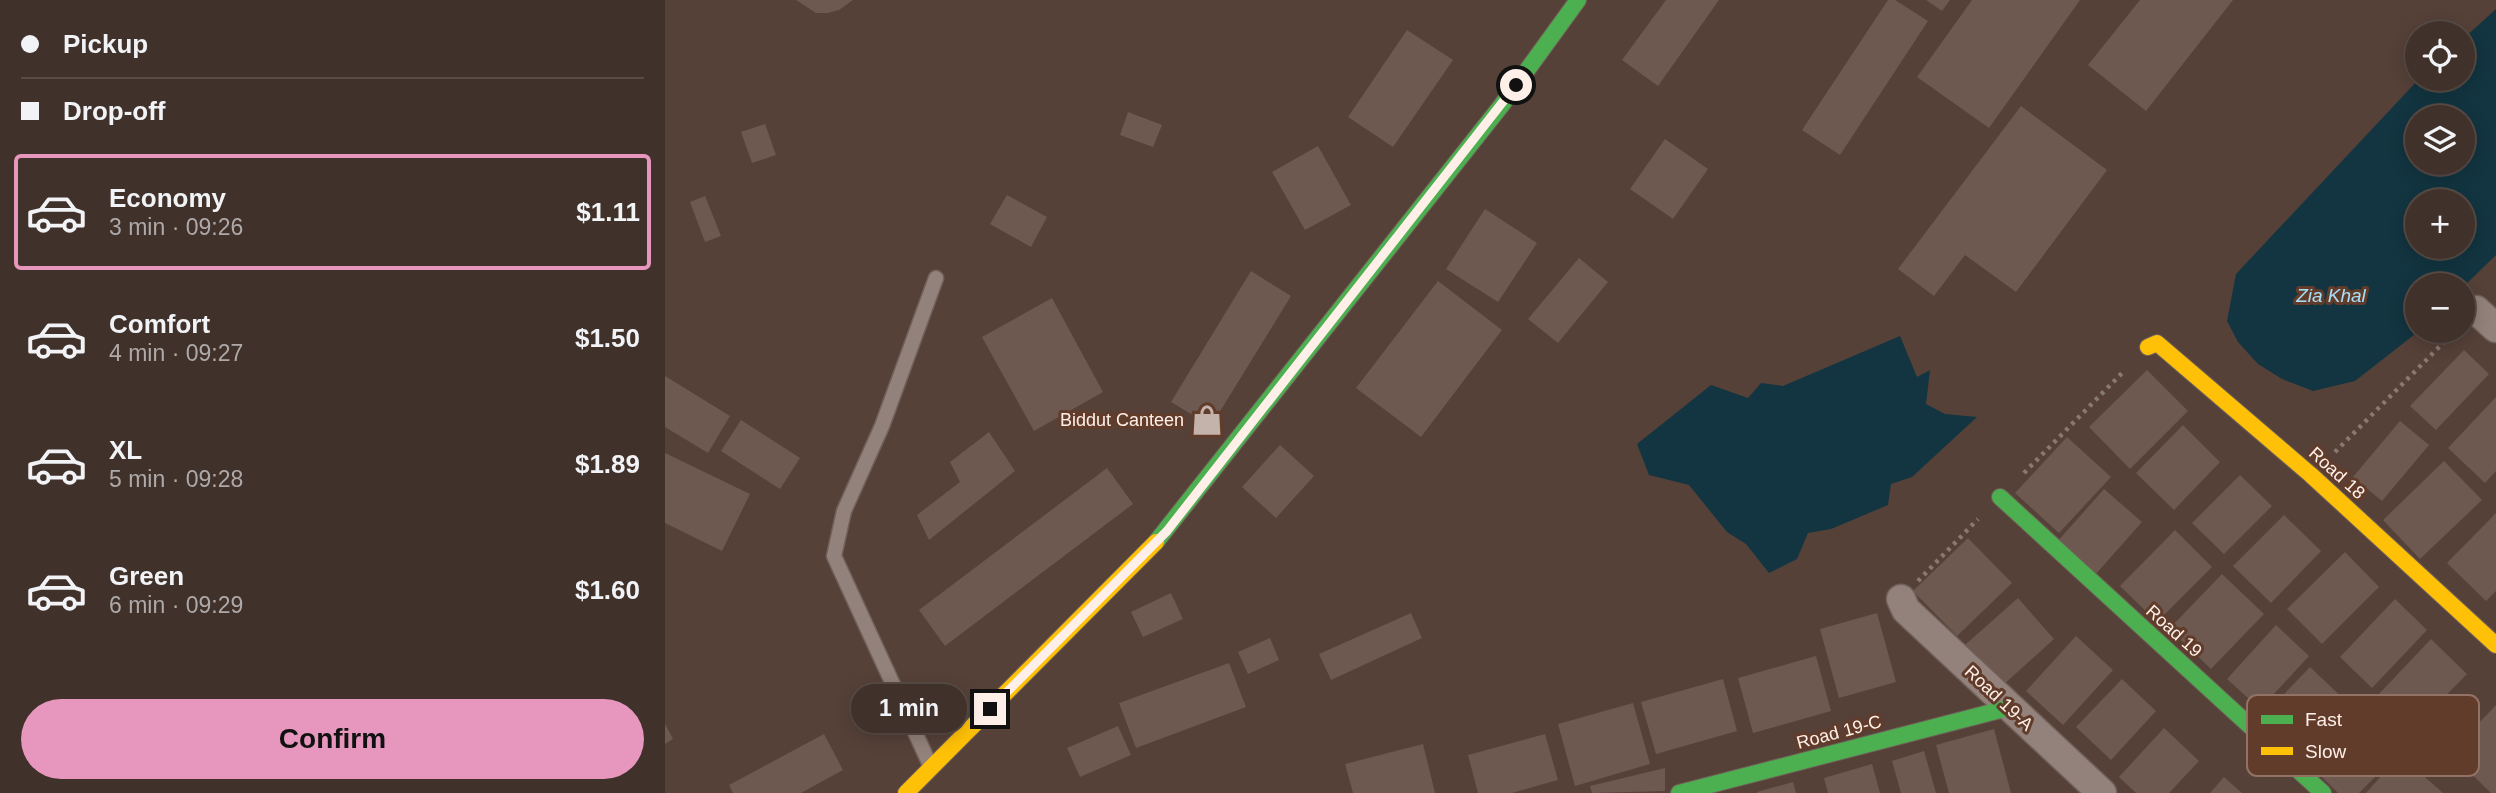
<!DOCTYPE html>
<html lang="en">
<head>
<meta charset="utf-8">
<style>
  :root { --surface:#40312a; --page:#473932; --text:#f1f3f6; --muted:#aea9a8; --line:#594c47; --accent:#e797bd }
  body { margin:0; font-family:Helvetica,sans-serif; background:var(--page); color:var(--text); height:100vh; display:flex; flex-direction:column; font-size:26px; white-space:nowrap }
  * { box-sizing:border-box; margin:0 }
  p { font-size:23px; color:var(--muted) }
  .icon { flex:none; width:38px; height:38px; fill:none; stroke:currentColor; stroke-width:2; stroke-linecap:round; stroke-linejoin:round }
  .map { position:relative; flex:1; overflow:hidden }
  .drawer { display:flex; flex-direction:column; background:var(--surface); width:665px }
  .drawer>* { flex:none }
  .banner { display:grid; align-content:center; height:154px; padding:0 21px; background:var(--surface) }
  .buttons { position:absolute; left:1740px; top:21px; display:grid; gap:14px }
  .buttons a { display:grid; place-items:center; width:70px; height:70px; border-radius:50%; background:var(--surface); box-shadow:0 4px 18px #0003,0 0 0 2px var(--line); font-size:35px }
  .end { position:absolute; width:32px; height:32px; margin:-16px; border:9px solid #fef0e9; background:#111; box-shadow:0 0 0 4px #111 }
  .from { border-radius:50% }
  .bubble { position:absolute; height:49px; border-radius:24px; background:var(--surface); box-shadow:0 4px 18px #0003,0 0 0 2px var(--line); font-size:23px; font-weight:700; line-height:49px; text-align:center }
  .banner b { display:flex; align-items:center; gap:24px; height:66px; font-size:26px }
  .banner b+b { border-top:2px solid var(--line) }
  .banner i { width:18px; height:18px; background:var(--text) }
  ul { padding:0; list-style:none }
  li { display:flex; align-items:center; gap:21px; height:116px; margin:0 14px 10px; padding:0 7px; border:4px solid transparent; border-radius:7px }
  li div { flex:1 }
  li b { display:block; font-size:26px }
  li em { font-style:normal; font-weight:700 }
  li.active { border-color:var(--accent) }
  li>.icon { width:63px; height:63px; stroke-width:1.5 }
  .primary-button { display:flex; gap:14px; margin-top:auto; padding:14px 21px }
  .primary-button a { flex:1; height:80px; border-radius:42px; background:var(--accent); color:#111; font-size:28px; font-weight:700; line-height:80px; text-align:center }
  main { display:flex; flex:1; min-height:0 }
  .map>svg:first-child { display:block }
  .water { fill:#123541; fill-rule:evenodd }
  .building { fill:#6d5950 }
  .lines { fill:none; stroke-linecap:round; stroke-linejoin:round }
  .lane-casing { stroke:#706059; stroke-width:17 }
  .street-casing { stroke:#706059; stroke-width:31 }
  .fast-casing { stroke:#706059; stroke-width:18 }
  .slow-casing { stroke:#706059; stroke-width:18 }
  .path { stroke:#887973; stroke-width:4.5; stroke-dasharray:3.5 5; stroke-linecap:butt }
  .lane { stroke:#92827b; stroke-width:14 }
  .street { stroke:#92827b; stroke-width:28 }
  .fast { stroke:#4caf50; stroke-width:16 }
  .slow { stroke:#ffc107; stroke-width:16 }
  .route { stroke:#fef0e9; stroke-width:9 }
  .labels { text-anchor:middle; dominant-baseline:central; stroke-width:6; stroke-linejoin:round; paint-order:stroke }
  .poi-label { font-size:18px; fill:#fef0e9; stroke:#623c2b; text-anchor:end }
  .street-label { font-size:18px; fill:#fef0e9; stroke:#623c2b }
  .water-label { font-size:19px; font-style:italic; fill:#a6e0f8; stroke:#623c2b }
  .key { fill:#623c2b; stroke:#917264; stroke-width:2 }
  .key-label { font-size:19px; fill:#fef0e9 }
</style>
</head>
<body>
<main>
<section class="drawer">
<div class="banner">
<b><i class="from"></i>Pickup</b>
<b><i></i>Drop-off</b>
</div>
<ul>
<li class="active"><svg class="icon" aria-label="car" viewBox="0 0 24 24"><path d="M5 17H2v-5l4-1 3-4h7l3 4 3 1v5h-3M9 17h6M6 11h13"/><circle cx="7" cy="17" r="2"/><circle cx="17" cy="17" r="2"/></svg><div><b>Economy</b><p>3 min · 09:26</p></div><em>$1.11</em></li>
<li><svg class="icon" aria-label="car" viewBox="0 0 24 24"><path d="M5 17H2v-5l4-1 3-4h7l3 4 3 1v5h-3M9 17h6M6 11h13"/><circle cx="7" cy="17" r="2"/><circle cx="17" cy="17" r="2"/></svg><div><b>Comfort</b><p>4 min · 09:27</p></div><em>$1.50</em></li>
<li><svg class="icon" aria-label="car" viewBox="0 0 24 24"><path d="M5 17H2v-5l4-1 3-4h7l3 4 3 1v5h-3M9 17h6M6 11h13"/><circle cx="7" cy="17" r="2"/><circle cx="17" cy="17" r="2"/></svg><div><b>XL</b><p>5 min · 09:28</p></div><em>$1.89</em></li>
<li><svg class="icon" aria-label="car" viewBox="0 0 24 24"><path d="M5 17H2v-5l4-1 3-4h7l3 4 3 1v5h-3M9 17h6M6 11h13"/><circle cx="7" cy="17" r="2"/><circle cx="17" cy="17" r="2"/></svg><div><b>Green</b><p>6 min · 09:29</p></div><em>$1.60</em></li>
</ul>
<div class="primary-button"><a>Confirm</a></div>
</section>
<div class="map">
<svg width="1831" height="793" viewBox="0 0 1831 793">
  <rect width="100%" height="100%" fill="#554138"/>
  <path class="water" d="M 1831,9 L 1831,255 L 1797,288 L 1797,285 L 1752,285 L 1754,331 L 1690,381 L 1648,391 L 1617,379 L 1593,364 L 1573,342 L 1562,321 L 1571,274 L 1754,79 L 1797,79 L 1797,40 ZM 1752,117 L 1797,117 L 1797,163 L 1752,163 ZM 1752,201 L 1797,201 L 1797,247 L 1752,247 Z
    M 1235,336 L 1252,377 L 1265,370 L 1261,404 L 1280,414 L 1312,417 L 1247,477 L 1226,484 L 1223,505 L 1166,529 L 1143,533 L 1132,559 L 1104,573 L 1081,544 L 1062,532 L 1024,485 L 984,475 L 972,444 L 1046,385 L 1083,398 L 1096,383 L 1118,386 Z"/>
  <path class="building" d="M 131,0 L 188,0 L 174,10 L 163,13 L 151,13 Z
    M 1001,0 L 1054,0 L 993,86 L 957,60 Z
    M 1223,0 L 1230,0 L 1263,21 L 1175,155 L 1137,130 Z
    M 1261,0 L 1285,0 L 1277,11 Z
    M 1307,0 L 1415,0 L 1324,128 L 1252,77 Z
    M 1475,0 L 1568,0 L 1481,111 L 1423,65 Z
    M 742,30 L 788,60 L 728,147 L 683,117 Z
    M 1356,106 L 1442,170 L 1351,292 L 1300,255 L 1269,296 L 1233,269 Z
    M 463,112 L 497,125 L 488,147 L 455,135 Z
    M 100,124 L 111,155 L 87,163 L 76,132 Z
    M 1000,139 L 1043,169 L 1008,219 L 965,189 Z
    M 653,146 L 686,205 L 640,230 L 607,172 Z
    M 342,195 L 382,217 L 366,247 L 325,224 Z
    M 40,196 L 56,236 L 40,242 L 25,202 Z
    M 820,209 L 872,243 L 833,302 L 781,269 Z
    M 914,258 L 943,282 L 893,343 L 863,319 Z
    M 586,271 L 626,296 L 546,426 L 506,402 Z
    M 773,281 L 837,330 L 756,437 L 691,388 Z
    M 387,298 L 438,392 L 369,431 L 317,337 Z
    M 1799,350 L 1824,374 L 1771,430 L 1745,406 Z
    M 1482,370 L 1523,411 L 1465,469 L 1424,427 Z
    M 0,376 L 65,416 L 43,453 L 0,427 Z
    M 1831,397 L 1831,471 L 1820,483 L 1783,448 Z
    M 76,420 L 135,458 L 115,489 L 56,451 Z
    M 1735,421 L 1764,445 L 1717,501 L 1688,477 Z
    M 1518,425 L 1555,462 L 1509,510 L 1471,473 Z
    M 324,432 L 350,471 L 264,540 L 252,515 L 295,482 L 285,462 Z
    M 1402,437 L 1446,477 L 1394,533 L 1350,493 Z
    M 615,445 L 649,476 L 611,518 L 577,487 Z
    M 0,453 L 85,494 L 57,551 L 0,523 Z
    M 1779,461 L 1817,500 L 1755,559 L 1718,520 Z
    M 442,468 L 468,504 L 280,646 L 254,610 Z
    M 1575,475 L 1607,506 L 1559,554 L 1527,523 Z
    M 1439,489 L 1477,522 L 1430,575 L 1392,542 Z
    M 1831,513 L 1831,591 L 1821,601 L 1782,563 Z
    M 1619,515 L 1656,551 L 1606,603 L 1568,566 Z
    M 1510,530 L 1547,567 L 1492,622 L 1455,586 Z
    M 1303,538 L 1347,583 L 1292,636 L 1248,591 Z
    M 1680,552 L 1714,587 L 1657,644 L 1622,609 Z
    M 1557,574 L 1599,614 L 1546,669 L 1504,629 Z
    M 506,593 L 518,619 L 478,637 L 466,612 Z
    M 1353,598 L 1389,639 L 1337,686 L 1300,645 Z
    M 1730,599 L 1762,630 L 1707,688 L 1675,657 Z
    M 746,613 L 757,638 L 666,680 L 654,654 Z
    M 1212,613 L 1231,682 L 1174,698 L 1155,629 Z
    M 1611,625 L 1644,656 L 1595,709 L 1562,679 Z
    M 1411,636 L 1448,670 L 1398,725 L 1361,691 Z
    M 605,638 L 614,660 L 583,674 L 573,652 Z
    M 1766,639 L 1802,674 L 1747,730 L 1712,696 Z
    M 1151,656 L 1166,711 L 1088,733 L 1073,678 Z
    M 564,663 L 581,707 L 471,748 L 454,703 Z
    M 1645,667 L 1683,703 L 1636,754 L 1597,717 Z
    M 1058,679 L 1072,731 L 991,754 L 976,702 Z
    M 1457,679 L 1491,711 L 1446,760 L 1411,727 Z
    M 968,703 L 985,764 L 910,786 L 893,724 Z
    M 1831,705 L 1831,793 L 1826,793 L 1785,753 Z
    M 1694,717 L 1732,755 L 1694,793 L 1673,793 L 1645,765 Z
    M 0,724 L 8,739 L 0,744 Z
    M 453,726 L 466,755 L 415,777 L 402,748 Z
    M 1499,728 L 1534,761 L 1504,793 L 1471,793 L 1454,777 Z
    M 1329,729 L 1346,793 L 1284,793 L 1271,745 Z
    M 159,734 L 178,770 L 136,793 L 68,793 L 64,785 Z
    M 880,734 L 893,780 L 847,793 L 813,793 L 803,755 Z
    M 758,744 L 770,793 L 688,793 L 680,764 Z
    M 1259,751 L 1271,793 L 1236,793 L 1227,761 Z
    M 1735,755 L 1778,793 L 1701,793 Z
    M 1207,764 L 1215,793 L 1163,793 L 1159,778 Z
    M 1000,768 L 1000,791 L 927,793 L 925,786 Z
    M 1559,777 L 1577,793 L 1545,793 Z
    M 1128,782 L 1131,793 L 1092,793 L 1092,792 Z"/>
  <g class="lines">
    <defs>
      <path id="lane" d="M 266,767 L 169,556 L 179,511 L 217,426 L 271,278"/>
      <path id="street" d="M 1811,310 L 1831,328
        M 1236,599 L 1241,610 L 1437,793"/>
      <path id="fast" d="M 1335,497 L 1658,793
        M 491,542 L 836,106 L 913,0
        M 1014,793 L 1343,708"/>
      <path id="slow" d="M 1483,347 L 1492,343 L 1646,475 L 1831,645
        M 241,793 L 491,542"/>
    </defs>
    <use href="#lane" class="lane-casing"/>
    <use href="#street" class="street-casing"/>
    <use href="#fast" class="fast-casing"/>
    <use href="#slow" class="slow-casing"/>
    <path class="path" d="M 1670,452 L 1790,331
      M 1359,473 L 1460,370
      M 1253,581 L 1313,519"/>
    <use href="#lane" class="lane"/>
    <use href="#street" class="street"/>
    <use href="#fast" class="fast"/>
    <use href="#slow" class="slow"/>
  </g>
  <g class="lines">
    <path class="route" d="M 325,709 L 502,531 L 851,85"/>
  </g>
  <defs>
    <symbol id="shop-bare" viewBox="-9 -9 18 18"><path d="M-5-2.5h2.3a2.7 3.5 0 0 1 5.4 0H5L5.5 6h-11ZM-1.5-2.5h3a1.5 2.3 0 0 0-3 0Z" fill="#c3b3ab" stroke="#623c2b" stroke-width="2.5" paint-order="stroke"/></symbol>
  </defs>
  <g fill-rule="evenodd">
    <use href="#shop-bare" x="520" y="398" width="44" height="44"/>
  </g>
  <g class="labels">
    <g class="poi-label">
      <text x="519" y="420">Biddut Canteen</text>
    </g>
    <g class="street-label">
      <text transform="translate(1672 473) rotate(42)">Road 18</text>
      <text transform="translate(1509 631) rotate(42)">Road 19</text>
      <text transform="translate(1334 698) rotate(43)">Road 19-A</text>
      <text transform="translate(1174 732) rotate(-15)">Road 19-C</text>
    </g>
    <g class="water-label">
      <text x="1666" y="295">Zia Khal</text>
    </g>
  </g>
  <rect x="1582" y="695" width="232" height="81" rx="10" class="key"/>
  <rect x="1596" y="715" width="32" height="9" fill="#4caf50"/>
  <rect x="1596" y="747" width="32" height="8" fill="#ffc107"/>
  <g class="key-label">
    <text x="1640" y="726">Fast</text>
    <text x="1640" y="758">Slow</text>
  </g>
</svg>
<div class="buttons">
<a><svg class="icon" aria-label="locate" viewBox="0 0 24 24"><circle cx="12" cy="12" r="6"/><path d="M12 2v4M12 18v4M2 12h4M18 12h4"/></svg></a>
<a><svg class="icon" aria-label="layers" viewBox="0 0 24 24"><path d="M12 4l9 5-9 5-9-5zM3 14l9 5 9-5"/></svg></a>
<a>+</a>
<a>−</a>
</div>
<i class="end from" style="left:851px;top:85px"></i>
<i class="end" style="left:325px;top:709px"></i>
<div class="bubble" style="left:186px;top:684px;width:116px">1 min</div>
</div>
</main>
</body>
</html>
